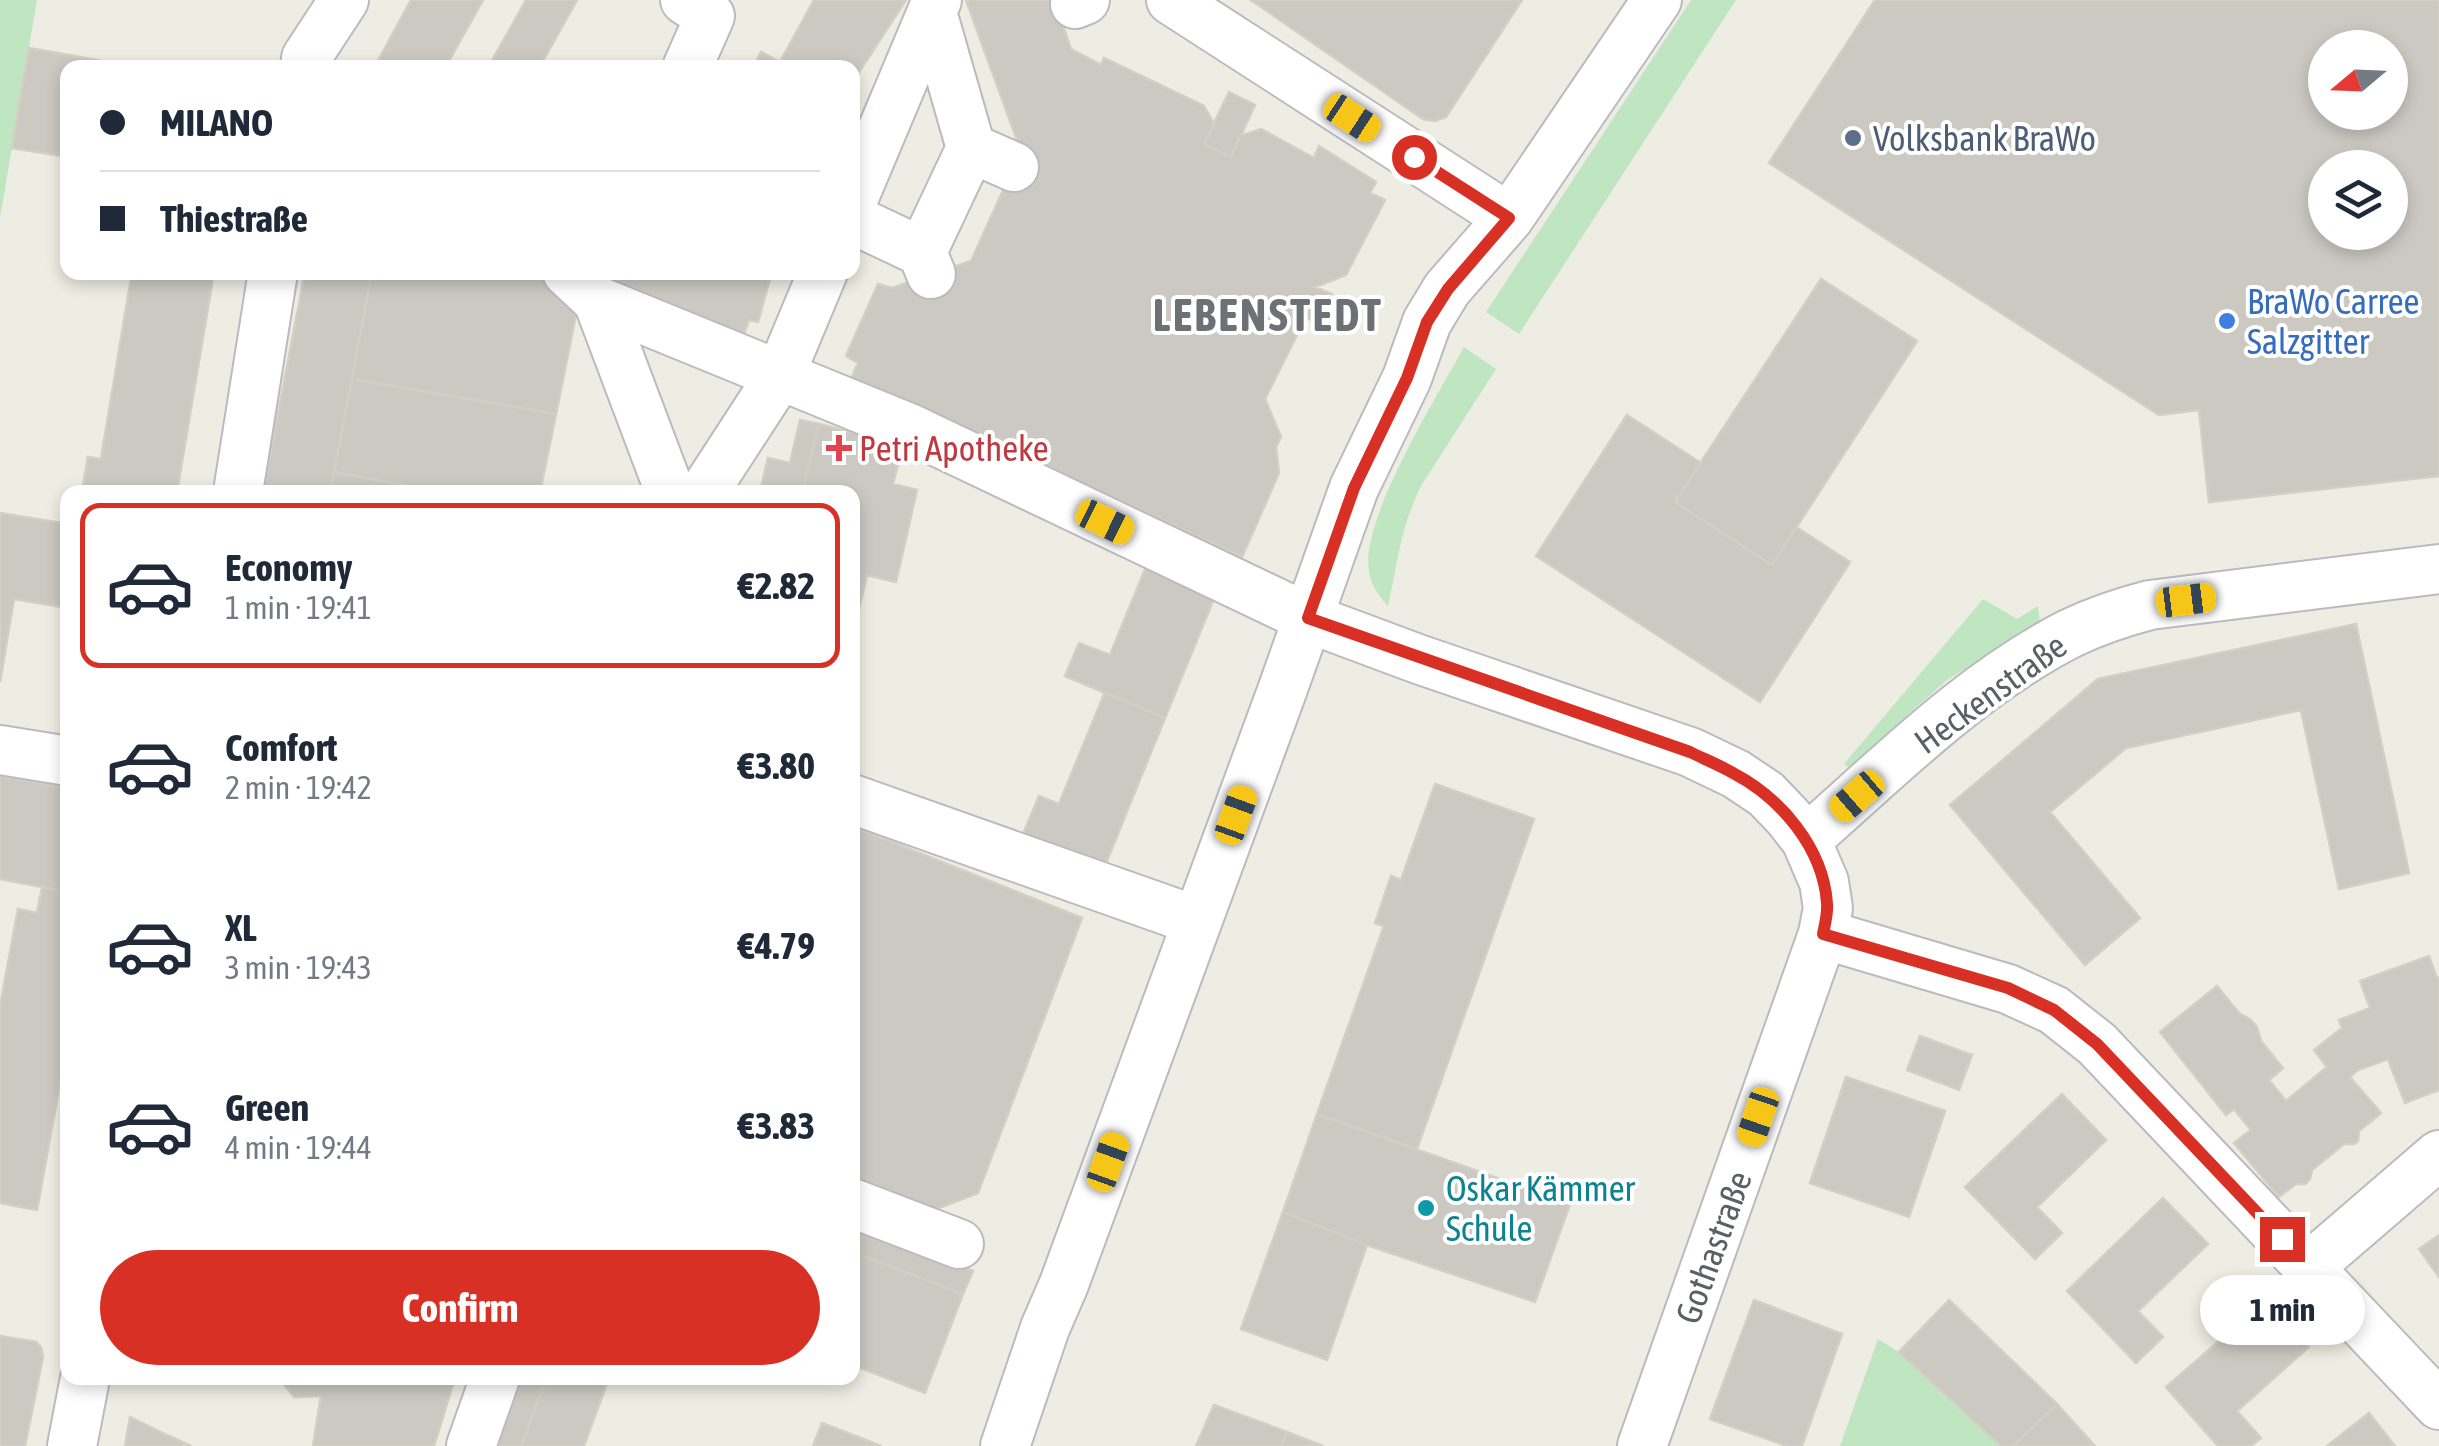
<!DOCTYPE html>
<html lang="en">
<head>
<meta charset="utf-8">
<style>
  :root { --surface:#fff; --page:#f2f2f3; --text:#1f2937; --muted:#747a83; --line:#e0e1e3; --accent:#d93025 }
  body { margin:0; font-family:"Asap Condensed",sans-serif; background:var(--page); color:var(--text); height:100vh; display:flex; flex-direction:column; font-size:38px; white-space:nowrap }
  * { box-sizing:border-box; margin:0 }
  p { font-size:32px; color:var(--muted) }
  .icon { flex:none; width:55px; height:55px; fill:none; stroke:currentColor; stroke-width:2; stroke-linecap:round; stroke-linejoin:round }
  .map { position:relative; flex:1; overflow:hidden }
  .drawer { position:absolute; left:60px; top:485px; width:800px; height:900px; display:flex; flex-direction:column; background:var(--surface); border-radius:20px; box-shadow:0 5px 15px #0003 }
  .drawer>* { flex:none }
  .top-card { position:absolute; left:60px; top:60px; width:800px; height:220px; border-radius:20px; box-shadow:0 5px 15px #0003; display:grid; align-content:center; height:220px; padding:0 40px; background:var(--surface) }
  .needle { width:65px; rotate:251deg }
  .fabs { position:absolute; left:2308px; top:30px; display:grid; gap:20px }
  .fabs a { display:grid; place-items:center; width:100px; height:100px; border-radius:50%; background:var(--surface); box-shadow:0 5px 15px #0003; font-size:50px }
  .end { position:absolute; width:45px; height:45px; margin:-22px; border:12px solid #d93025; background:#fff; box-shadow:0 0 0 5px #fff }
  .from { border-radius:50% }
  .bubble { position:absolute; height:70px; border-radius:35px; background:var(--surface); box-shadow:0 5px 15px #0003; font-size:32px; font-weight:700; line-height:70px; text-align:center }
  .car { position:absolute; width:30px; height:60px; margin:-30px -15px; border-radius:12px; box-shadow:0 0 8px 2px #0007; background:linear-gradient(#f5c518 24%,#345 0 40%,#f5c518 0 76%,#345 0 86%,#f5c518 0) }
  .top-card b { display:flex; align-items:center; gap:35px; height:95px; font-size:38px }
  .top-card b+b { border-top:2px solid var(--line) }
  .top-card i { width:25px; height:25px; background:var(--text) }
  ul { padding:18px 0 0; list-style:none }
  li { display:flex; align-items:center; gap:30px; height:165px; margin:0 20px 15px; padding:0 20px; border:5px solid transparent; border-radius:20px }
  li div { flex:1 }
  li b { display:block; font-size:38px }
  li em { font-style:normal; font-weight:700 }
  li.on { border-color:var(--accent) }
  li>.icon { width:90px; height:90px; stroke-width:1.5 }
  .action { display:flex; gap:20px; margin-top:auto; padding:20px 40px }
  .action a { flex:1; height:115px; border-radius:60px; background:var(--accent); color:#fff; font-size:40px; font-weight:700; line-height:115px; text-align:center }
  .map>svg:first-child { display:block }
  .green { fill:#c0e6c1 }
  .building { fill:#ccc9c3; stroke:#d3cfc2; stroke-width:2.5; fill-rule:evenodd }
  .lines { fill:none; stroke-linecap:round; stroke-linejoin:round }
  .minor-casing { stroke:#b9bbc0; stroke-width:52 }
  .minor { stroke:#fff; stroke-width:48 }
  .route { stroke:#d93025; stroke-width:12 }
  .service-dot { fill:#5c6f8a; stroke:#fff; stroke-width:4 }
  .shop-dot { fill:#3f7fe0; stroke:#fff; stroke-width:4 }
  .health-dot { fill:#e0444e; stroke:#fff; stroke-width:4 }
  .culture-dot { fill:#0f9aa8; stroke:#fff; stroke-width:4 }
  .labels { text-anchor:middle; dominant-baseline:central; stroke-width:8; stroke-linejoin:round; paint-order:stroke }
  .service-label { font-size:35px; fill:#4e5e75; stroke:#fff; text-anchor:start }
  .shop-label { font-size:35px; fill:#366cbe; stroke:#fff; text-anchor:start }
  .health-label { font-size:35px; fill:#be3a42; stroke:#fff; text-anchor:start }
  .street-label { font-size:35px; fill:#5c5f64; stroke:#fff }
  .culture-label { font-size:35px; fill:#0d838f; stroke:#fff; text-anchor:start }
  .district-label { font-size:45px; font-weight:bold; letter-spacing:2.5px; fill:#6c7176; stroke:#fff }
</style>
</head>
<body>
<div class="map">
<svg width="2439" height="1446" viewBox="0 0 2439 1446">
  <rect width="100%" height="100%" fill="#eeede3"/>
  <path class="green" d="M 0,0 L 37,0 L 0,218 Z
    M 1691,0 L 1736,0 L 1519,334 L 1486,312 Z
    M 1464,347 L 1496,369 L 1421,486 C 1400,529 1398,561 1388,606 C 1379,596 1371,586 1369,572 C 1359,521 1438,395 1464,347 Z
    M 1983,599 L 2017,619 L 2038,606 L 2040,624 L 1947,680 L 1849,767 L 1844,764 Z
    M 1878,1339 L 1899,1352 L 2001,1446 L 1840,1446 Z"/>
  <path class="building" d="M 411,0 L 483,0 L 445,68 L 374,68 Z
    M 526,0 L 577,0 L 539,68 L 488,68 Z
    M 814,0 L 906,0 L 852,83 L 852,68 L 753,68 L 761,52 L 780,62 Z
    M 966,0 L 1054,0 L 1071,49 L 1101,65 L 1104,58 L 1204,106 L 1214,124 L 1204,144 L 1231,157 L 1240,136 L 1261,129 L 1314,158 L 1319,146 L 1376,182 L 1370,193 L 1385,200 L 1346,275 L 1315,287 L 1332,294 L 1316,323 L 1306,317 L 1265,399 L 1281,437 L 1276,447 L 1279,473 L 1242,557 L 1108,495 L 1103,508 L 849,384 L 858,363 L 846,356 L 878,284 L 892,288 L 971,261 L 1021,151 Z
    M 1251,0 L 1522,0 L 1446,117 L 1435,121 L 1423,119 Z
    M 1875,0 L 2439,0 L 2439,476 L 2209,502 L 2199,410 L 2159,415 L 1769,163 ZM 2325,48 L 2390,48 L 2390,112 L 2325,112 ZM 2325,168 L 2390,168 L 2390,232 L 2325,232 Z
    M 29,48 L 142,68 L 68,68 L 68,157 L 12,148 Z
    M 1229,92 L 1255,105 L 1231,157 L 1204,144 Z
    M 132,272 L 214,272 L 177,492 L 82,492 L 88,457 L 101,459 Z
    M 305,272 L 372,272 L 330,492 L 263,492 Z
    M 372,272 L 545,272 L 578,305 L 556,414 L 352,379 Z
    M 590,272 L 772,272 L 758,322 L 749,320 L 741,343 Z
    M 1821,279 L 1917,341 L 1772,565 L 1675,502 Z
    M 352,379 L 556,414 L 540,492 L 440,492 L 334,472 Z
    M 1627,415 L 1701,463 L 1675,502 L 1772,565 L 1796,527 L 1850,562 L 1760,702 L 1536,556 Z
    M 800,420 L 819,424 L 802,492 L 760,492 L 768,458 L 790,463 Z
    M 819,424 L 903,446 L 893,484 L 917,490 L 896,582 L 867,575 L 858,613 L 852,612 L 852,492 L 802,492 Z
    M 334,472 L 440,492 L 330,492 Z
    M 0,513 L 68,524 L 68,608 L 14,599 L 0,682 Z
    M 1146,567 L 1215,596 L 1165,718 L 1065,676 L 1079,643 L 1110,655 Z
    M 2356,624 L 2409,873 L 2339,889 L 2301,710 L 2126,748 L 2050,812 L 2140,918 L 2085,965 L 1950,805 L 2098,679 Z
    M 1105,692 L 1165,718 L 1104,868 L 1023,834 L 1039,796 L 1059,804 Z
    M 0,776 L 68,788 L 68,892 L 0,879 Z
    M 1435,784 L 1534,819 L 1417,1149 L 1317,1114 L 1384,926 L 1375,923 L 1391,876 L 1401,880 Z
    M 852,826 L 1082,918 L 978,1193 L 934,1210 L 852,1177 Z
    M 42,887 L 68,892 L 68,1039 L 37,1210 L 0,1203 L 0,1007 L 18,909 L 37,913 Z
    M 2429,956 L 2436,976 L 2439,978 L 2439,1090 L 2405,1103 L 2388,1059 L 2358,1070 L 2350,1077 L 2381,1113 L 2359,1131 L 2358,1141 L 2354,1144 L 2344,1144 L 2312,1170 L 2310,1179 L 2305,1184 L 2296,1184 L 2279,1197 L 2234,1143 L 2251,1130 L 2234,1109 L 2226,1115 L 2160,1032 L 2217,986 L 2239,1013 L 2251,1020 L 2257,1027 L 2261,1041 L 2283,1068 L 2269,1080 L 2286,1101 L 2327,1067 L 2314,1050 L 2342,1028 L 2339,1020 L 2370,1008 L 2360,981 Z
    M 1920,1036 L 1972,1055 L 1959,1090 L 1907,1070 Z
    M 1846,1077 L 1945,1111 L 1909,1217 L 1810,1183 Z
    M 2062,1094 L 2106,1140 L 2037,1207 L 2062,1233 L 2035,1259 L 1965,1187 Z
    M 1317,1114 L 1570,1204 L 1535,1302 L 1367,1245 L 1283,1212 Z
    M 2163,1198 L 2208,1244 L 2138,1311 L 2163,1337 L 2136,1363 L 2067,1291 Z
    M 1283,1212 L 1367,1245 L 1327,1360 L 1241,1329 Z
    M 852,1225 L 973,1271 L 963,1294 L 852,1252 Z
    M 2439,1235 L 2439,1277 L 2419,1249 Z
    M 852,1252 L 963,1294 L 925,1393 L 852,1365 Z
    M 2267,1299 L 2309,1347 L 2237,1411 L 2261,1438 L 2251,1446 L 2218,1446 L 2166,1387 Z
    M 1754,1300 L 1842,1334 L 1802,1446 L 1787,1446 L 1710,1419 Z
    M 1949,1300 L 2057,1404 L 2013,1446 L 2001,1446 L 1899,1352 Z
    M 0,1336 L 36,1342 L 41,1347 L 43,1357 L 25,1446 L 0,1446 Z
    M 279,1378 L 455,1378 L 434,1446 L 313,1446 L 321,1396 L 294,1397 Z
    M 522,1378 L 547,1378 L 521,1446 L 497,1446 Z
    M 547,1378 L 609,1378 L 584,1446 L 521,1446 Z
    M 2057,1404 L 2095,1446 L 2013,1446 Z
    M 1214,1405 L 1287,1432 L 1281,1446 L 1196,1446 Z
    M 2369,1413 L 2395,1446 L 2327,1446 Z
    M 130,1417 L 169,1436 L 191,1446 L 125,1446 Z
    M 822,1423 L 881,1446 L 813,1446 Z
    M 1287,1432 L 1323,1446 L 1281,1446 Z"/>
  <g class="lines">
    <defs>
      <path id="minor" d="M 685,0 L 710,16 L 687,68
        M 1171,0 L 1509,218
        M 1075,4 L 1085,0
        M 932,12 L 971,148 L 1014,167
        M 305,68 L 306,58 L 344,0
        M 852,202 L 937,0
        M 852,219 L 922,252 L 931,274
        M 922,252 L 971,148
        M 567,272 L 598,301 L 670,492
        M 598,301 L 909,428 L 1308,618 L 1418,659 L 1690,752 L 1736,774 L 1766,794 L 1788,817 L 1806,840 L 1824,882 L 1828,908 L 1823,934 L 2008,989 L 2054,1010 L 2097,1044 L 2439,1405
        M 238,492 L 273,272
        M 704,492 L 780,375 L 823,272
        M 0,750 L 68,761
        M 852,799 L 1197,921
        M 1806,840 C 1888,768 1972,683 2071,633 C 2096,621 2123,612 2150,605 L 2439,569
        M 852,1203 L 959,1244
        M 2309,1267 L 2439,1155
        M 72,1446 L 85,1378
        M 471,1446 L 495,1378
        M 1005,1446 L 1045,1328 L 1064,1284 L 1282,691 L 1354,488 L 1407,378 L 1427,322 L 1447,289 L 1509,218 L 1657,0
        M 1642,1446 L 1823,934"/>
    </defs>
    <use href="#minor" class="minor-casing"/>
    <use href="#minor" class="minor"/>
  </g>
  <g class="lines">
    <path class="route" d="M 1414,157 L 1509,218 L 1448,289 L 1427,322 L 1407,378 L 1354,488 L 1308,618 L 1690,752 C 1704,759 1719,765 1733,773 C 1781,798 1823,848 1827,903 C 1828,913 1825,924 1823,934 L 2008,988 L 2054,1010 L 2097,1044 L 2282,1239"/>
  </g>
  <circle class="service-dot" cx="1853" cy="138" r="10"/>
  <circle class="shop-dot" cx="2227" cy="321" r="10"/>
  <path class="health-dot" d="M834 433h10v10h10v10h-10v10h-10v-10h-10v-10h10z"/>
  <circle class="culture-dot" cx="1426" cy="1208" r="10"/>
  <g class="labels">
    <g class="service-label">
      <text x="1873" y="138">Volksbank BraWo</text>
    </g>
    <g class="shop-label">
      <text x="2247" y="301">BraWo Carree<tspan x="2247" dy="40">Salzgitter</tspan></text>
    </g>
    <g class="health-label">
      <text x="859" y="448">Petri Apotheke</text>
    </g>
    <g class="street-label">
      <text transform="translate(1990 693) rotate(-36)">Heckenstraße</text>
      <text transform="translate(1713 1247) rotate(-70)">Gothastraße</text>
    </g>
    <g class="culture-label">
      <text x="1446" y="1188">Oskar Kämmer<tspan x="1446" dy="40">Schule</tspan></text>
    </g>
    <g class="district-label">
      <text x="1268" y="315">LEBENSTEDT</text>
    </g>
  </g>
</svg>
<div class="fabs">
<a><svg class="needle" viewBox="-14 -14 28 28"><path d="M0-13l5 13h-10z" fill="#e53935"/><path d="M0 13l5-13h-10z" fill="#747a83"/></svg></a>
<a><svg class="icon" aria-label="layers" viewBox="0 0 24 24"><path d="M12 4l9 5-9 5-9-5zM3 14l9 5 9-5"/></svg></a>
</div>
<i class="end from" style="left:1414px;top:157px"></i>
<i class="end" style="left:2282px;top:1239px"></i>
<div class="bubble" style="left:2200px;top:1275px;width:165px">1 min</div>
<i class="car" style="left:1352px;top:118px;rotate:123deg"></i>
<i class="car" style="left:1105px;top:522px;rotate:116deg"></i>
<i class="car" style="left:2186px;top:600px;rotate:83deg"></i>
<i class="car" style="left:1857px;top:796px;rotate:229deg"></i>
<i class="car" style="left:1236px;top:815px;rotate:20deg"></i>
<i class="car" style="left:1758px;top:1117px;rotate:199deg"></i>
<i class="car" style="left:1108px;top:1162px;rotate:20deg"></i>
<div class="top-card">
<b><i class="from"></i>MILANO</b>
<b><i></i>Thiestraße</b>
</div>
<section class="drawer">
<ul>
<li class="on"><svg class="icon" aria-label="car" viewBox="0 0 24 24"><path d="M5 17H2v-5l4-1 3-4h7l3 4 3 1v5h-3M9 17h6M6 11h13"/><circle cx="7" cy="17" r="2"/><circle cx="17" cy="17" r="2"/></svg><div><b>Economy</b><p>1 min · 19:41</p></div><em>€2.82</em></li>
<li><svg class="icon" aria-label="car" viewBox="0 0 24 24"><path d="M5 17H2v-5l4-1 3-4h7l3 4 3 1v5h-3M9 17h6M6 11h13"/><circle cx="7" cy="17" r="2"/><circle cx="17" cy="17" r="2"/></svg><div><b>Comfort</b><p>2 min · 19:42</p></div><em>€3.80</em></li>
<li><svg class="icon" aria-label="car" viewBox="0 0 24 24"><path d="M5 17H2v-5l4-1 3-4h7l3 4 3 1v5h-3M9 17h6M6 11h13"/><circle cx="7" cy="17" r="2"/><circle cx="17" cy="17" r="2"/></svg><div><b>XL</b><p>3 min · 19:43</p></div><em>€4.79</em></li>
<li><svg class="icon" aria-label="car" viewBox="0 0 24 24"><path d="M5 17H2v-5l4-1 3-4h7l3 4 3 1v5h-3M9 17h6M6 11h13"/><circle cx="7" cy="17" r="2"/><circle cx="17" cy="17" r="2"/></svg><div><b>Green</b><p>4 min · 19:44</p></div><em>€3.83</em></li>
</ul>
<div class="action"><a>Confirm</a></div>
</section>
</div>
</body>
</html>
